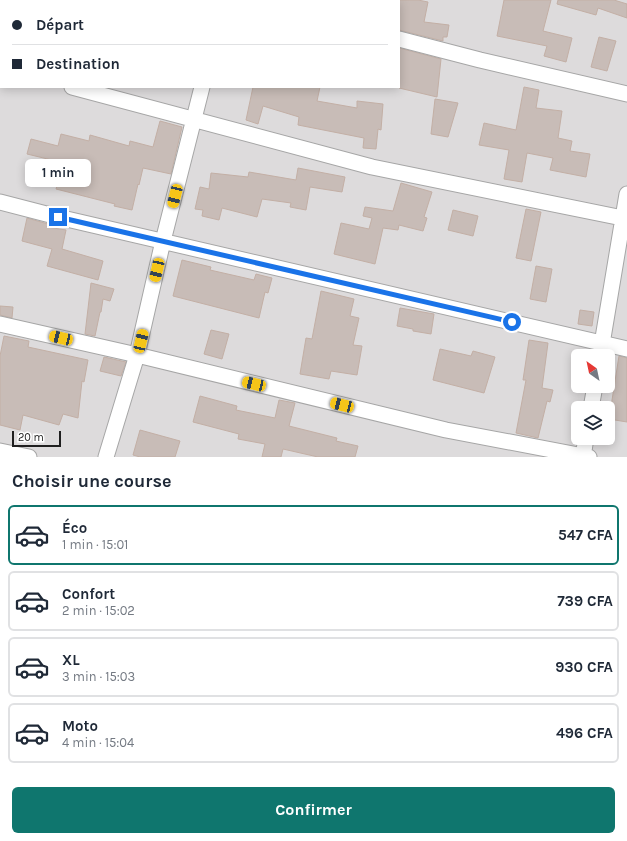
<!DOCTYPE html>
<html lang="fr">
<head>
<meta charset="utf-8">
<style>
  :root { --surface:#fff; --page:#f2f2f3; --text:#1f2937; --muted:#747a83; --line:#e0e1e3; --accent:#0f766e }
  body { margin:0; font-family:Karla,sans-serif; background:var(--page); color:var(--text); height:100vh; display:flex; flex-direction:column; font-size:15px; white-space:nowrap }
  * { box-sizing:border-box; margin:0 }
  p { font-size:13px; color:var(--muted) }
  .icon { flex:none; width:22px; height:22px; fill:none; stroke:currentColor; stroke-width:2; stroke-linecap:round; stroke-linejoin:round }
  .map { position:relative; height:457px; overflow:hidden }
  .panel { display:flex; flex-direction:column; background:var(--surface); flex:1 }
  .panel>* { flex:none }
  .guide { position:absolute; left:0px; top:0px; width:400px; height:88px; box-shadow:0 2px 10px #0003; display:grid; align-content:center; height:88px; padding:0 12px; background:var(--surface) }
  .needle { width:26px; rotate:327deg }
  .fabs { position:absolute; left:571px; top:349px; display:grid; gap:8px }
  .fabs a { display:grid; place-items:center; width:44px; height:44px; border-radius:6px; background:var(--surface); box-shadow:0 2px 10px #0003; font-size:20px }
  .scale { position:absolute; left:12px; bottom:10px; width:49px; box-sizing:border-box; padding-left:4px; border:2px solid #1f1f1f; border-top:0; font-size:11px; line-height:14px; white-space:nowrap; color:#1f1f1f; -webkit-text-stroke:3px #fff; paint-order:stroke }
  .end { position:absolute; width:18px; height:18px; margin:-9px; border:5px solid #1a73e8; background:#fff; box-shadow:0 0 0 2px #fff }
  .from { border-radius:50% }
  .bubble { position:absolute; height:28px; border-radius:6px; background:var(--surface); box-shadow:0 2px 10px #0003; font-size:13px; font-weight:700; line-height:28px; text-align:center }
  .car { position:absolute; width:12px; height:24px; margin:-12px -6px; border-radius:5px; box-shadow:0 0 3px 1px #0007; background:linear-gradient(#f5c518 24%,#345 0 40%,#f5c518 0 76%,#345 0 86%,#f5c518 0) }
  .guide b { display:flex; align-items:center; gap:14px; height:38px; font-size:15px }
  .guide b+b { border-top:1px solid var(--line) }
  .guide i { width:10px; height:10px; background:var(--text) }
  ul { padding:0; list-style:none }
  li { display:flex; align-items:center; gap:12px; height:60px; margin:0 8px 6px; padding:0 4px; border:2px solid var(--line); border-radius:6px }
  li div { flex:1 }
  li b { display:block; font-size:15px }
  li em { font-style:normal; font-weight:700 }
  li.on { border-color:var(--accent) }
  li>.icon { width:36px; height:36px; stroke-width:1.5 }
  h2 { padding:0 12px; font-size:18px; line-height:48px }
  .cta { display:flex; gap:8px; margin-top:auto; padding:8px 12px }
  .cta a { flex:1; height:46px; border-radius:6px; background:var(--accent); color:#fff; font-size:16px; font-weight:700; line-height:46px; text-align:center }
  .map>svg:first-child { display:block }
  .residential { fill:#dddbdc; fill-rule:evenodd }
  .building { fill:#c8bcb7; stroke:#c3afa5 }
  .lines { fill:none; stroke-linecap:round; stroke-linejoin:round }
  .street-casing { stroke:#a6a6a6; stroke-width:17 }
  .street { stroke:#fff; stroke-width:15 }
  .route { stroke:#1a73e8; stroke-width:5 }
</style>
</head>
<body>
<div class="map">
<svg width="627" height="457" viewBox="0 0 627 457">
  <rect width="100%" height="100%" fill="#f0ebe4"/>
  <path class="residential" d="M 0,0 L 627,0 L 627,457 L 0,457 ZM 1,1 L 399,1 L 399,87 L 1,87 ZM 578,356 L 608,356 L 608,386 L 578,386 ZM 578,408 L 608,408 L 608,438 L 578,438 Z"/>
  <path class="building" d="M 399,0 L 418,0 L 428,2 L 424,22 L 449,25 L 447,37 L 443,37 L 443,41 L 399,30 Z
    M 504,0 L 551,0 L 543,31 L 572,38 L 566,62 L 544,56 L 547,46 L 497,36 Z
    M 558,0 L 614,0 L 627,4 L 627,18 L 598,8 L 596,15 L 557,4 Z
    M 599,37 L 616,41 L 607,71 L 591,67 Z
    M 399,48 L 441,59 L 437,97 L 399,88 Z
    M 253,87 L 320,87 L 317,101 L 357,108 L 357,101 L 383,104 L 381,130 L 378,129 L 376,149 L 363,148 L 364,138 L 298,125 L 299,117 L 263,106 L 258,124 L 246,120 Z
    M 524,87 L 539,90 L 536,108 L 562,111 L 558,138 L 572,141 L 570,151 L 590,154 L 586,177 L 550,170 L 553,158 L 527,153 L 522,182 L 504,179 L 509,150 L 479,145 L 484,123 L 516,130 Z
    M 435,99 L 458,103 L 448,137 L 431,134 Z
    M 160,121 L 182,127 L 171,174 L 143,168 L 139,185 L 138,184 L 132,210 L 114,206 L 115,204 L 56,189 L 64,163 L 27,154 L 31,139 L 58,146 L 61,134 L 89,141 L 90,135 L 129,146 L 130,141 L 153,147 Z
    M 298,168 L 345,177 L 342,192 L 310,187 L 306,210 L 290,207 L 291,203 L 262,199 L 257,217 L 222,208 L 219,220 L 202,216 L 203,210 L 195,209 L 200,187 L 209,189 L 211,173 L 248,177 L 249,172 L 296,180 Z
    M 401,183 L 432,192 L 424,217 L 427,218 L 423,231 L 399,225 L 398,230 L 383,228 L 375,264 L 334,254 L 341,223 L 369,229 L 372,218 L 363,216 L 365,207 L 393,211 Z
    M 526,209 L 541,212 L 531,261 L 516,258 Z
    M 453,210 L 478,216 L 473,236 L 448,230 Z
    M 27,218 L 48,224 L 47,227 L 66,230 L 62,249 L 103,261 L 98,280 L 47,266 L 52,249 L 22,241 Z
    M 182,260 L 211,267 L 210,270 L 254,280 L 256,274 L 272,278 L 268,293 L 265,292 L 259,318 L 173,296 Z
    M 536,266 L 552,269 L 546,302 L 530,299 Z
    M 91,283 L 114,289 L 110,301 L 103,299 L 101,312 L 100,312 L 95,336 L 85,334 Z
    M 321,291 L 354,299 L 350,316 L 359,318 L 353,345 L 362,346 L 357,375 L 331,371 L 329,379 L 300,374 L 306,338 L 312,339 Z
    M 0,306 L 13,307 L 12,318 L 0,315 Z
    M 400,308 L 434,314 L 431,334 L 413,331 L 413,329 L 397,326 Z
    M 580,310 L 594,312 L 592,326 L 578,324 Z
    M 211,330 L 229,334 L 222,359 L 204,354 Z
    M 4,336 L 29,341 L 28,347 L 88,360 L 84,382 L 82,381 L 78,418 L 63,414 L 59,425 L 23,415 L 20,430 L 0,425 L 0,356 Z
    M 529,340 L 548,343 L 542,388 L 553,390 L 550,402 L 547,401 L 538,438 L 516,433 L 526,380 L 523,380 Z
    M 440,349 L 471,356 L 473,351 L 495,357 L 484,393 L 433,380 Z
    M 619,356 L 627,358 L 627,422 L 609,419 Z
    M 104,357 L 126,362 L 121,376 L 100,371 Z
    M 200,396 L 237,406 L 236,410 L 275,418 L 279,400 L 295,403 L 289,426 L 337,438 L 336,441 L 358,446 L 355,457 L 318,457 L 283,449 L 281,457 L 262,457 L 265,444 L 238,439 L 239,434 L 193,422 Z
    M 140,430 L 180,441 L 175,457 L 140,457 L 133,455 Z"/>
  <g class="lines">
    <defs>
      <path id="street" d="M 252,0 L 255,1
        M 224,1 L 224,0
        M 399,39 L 480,60 L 627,94
        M 0,67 L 1,68
        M 72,87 L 372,167 L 627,219
        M 0,202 L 58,217 L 627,349
        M 0,324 L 137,355 L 446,430 L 589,457
        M 600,356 L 627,194
        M 591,408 L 595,386
        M 0,451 L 29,457
        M 106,457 L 137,355 L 163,241 L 202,87
        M 583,457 L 586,438"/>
    </defs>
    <use href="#street" class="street-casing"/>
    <use href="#street" class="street"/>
  </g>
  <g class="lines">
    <path class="route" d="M 58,217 L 512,322"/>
  </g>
</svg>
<div class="fabs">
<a><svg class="needle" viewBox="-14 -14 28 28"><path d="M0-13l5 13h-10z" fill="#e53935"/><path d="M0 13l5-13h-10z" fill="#747a83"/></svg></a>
<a><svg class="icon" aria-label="layers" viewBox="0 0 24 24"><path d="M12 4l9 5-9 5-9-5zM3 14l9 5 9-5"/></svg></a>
</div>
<div class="scale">20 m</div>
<i class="end from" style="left:512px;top:322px"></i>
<i class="end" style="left:58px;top:217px"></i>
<div class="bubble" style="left:25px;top:159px;width:66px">1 min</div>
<i class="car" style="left:175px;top:196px;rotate:194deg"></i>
<i class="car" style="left:157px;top:270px;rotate:193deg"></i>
<i class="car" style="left:61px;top:338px;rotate:283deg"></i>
<i class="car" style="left:141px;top:341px;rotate:13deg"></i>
<i class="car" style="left:254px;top:384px;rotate:283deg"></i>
<i class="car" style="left:342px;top:405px;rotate:284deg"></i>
<div class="guide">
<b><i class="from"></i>Départ</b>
<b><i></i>Destination</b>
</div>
</div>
<section class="panel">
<h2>Choisir une course</h2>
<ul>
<li class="on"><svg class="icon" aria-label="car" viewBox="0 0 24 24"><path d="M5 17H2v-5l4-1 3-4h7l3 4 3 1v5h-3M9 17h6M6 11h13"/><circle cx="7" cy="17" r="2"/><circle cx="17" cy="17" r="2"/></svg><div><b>Éco</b><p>1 min · 15:01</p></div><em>547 CFA</em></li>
<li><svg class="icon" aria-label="car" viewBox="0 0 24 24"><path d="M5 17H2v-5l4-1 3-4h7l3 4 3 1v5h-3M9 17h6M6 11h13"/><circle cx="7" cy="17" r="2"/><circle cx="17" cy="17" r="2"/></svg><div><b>Confort</b><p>2 min · 15:02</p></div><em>739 CFA</em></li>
<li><svg class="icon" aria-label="car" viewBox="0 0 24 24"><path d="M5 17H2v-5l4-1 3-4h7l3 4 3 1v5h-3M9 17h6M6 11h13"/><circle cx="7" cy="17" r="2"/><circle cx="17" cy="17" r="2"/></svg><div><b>XL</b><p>3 min · 15:03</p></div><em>930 CFA</em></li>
<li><svg class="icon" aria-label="car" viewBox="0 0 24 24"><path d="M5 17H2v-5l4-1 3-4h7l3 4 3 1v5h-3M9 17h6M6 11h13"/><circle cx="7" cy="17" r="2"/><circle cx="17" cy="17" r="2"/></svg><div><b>Moto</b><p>4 min · 15:04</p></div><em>496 CFA</em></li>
</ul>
<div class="cta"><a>Confirmer</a></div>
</section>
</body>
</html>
